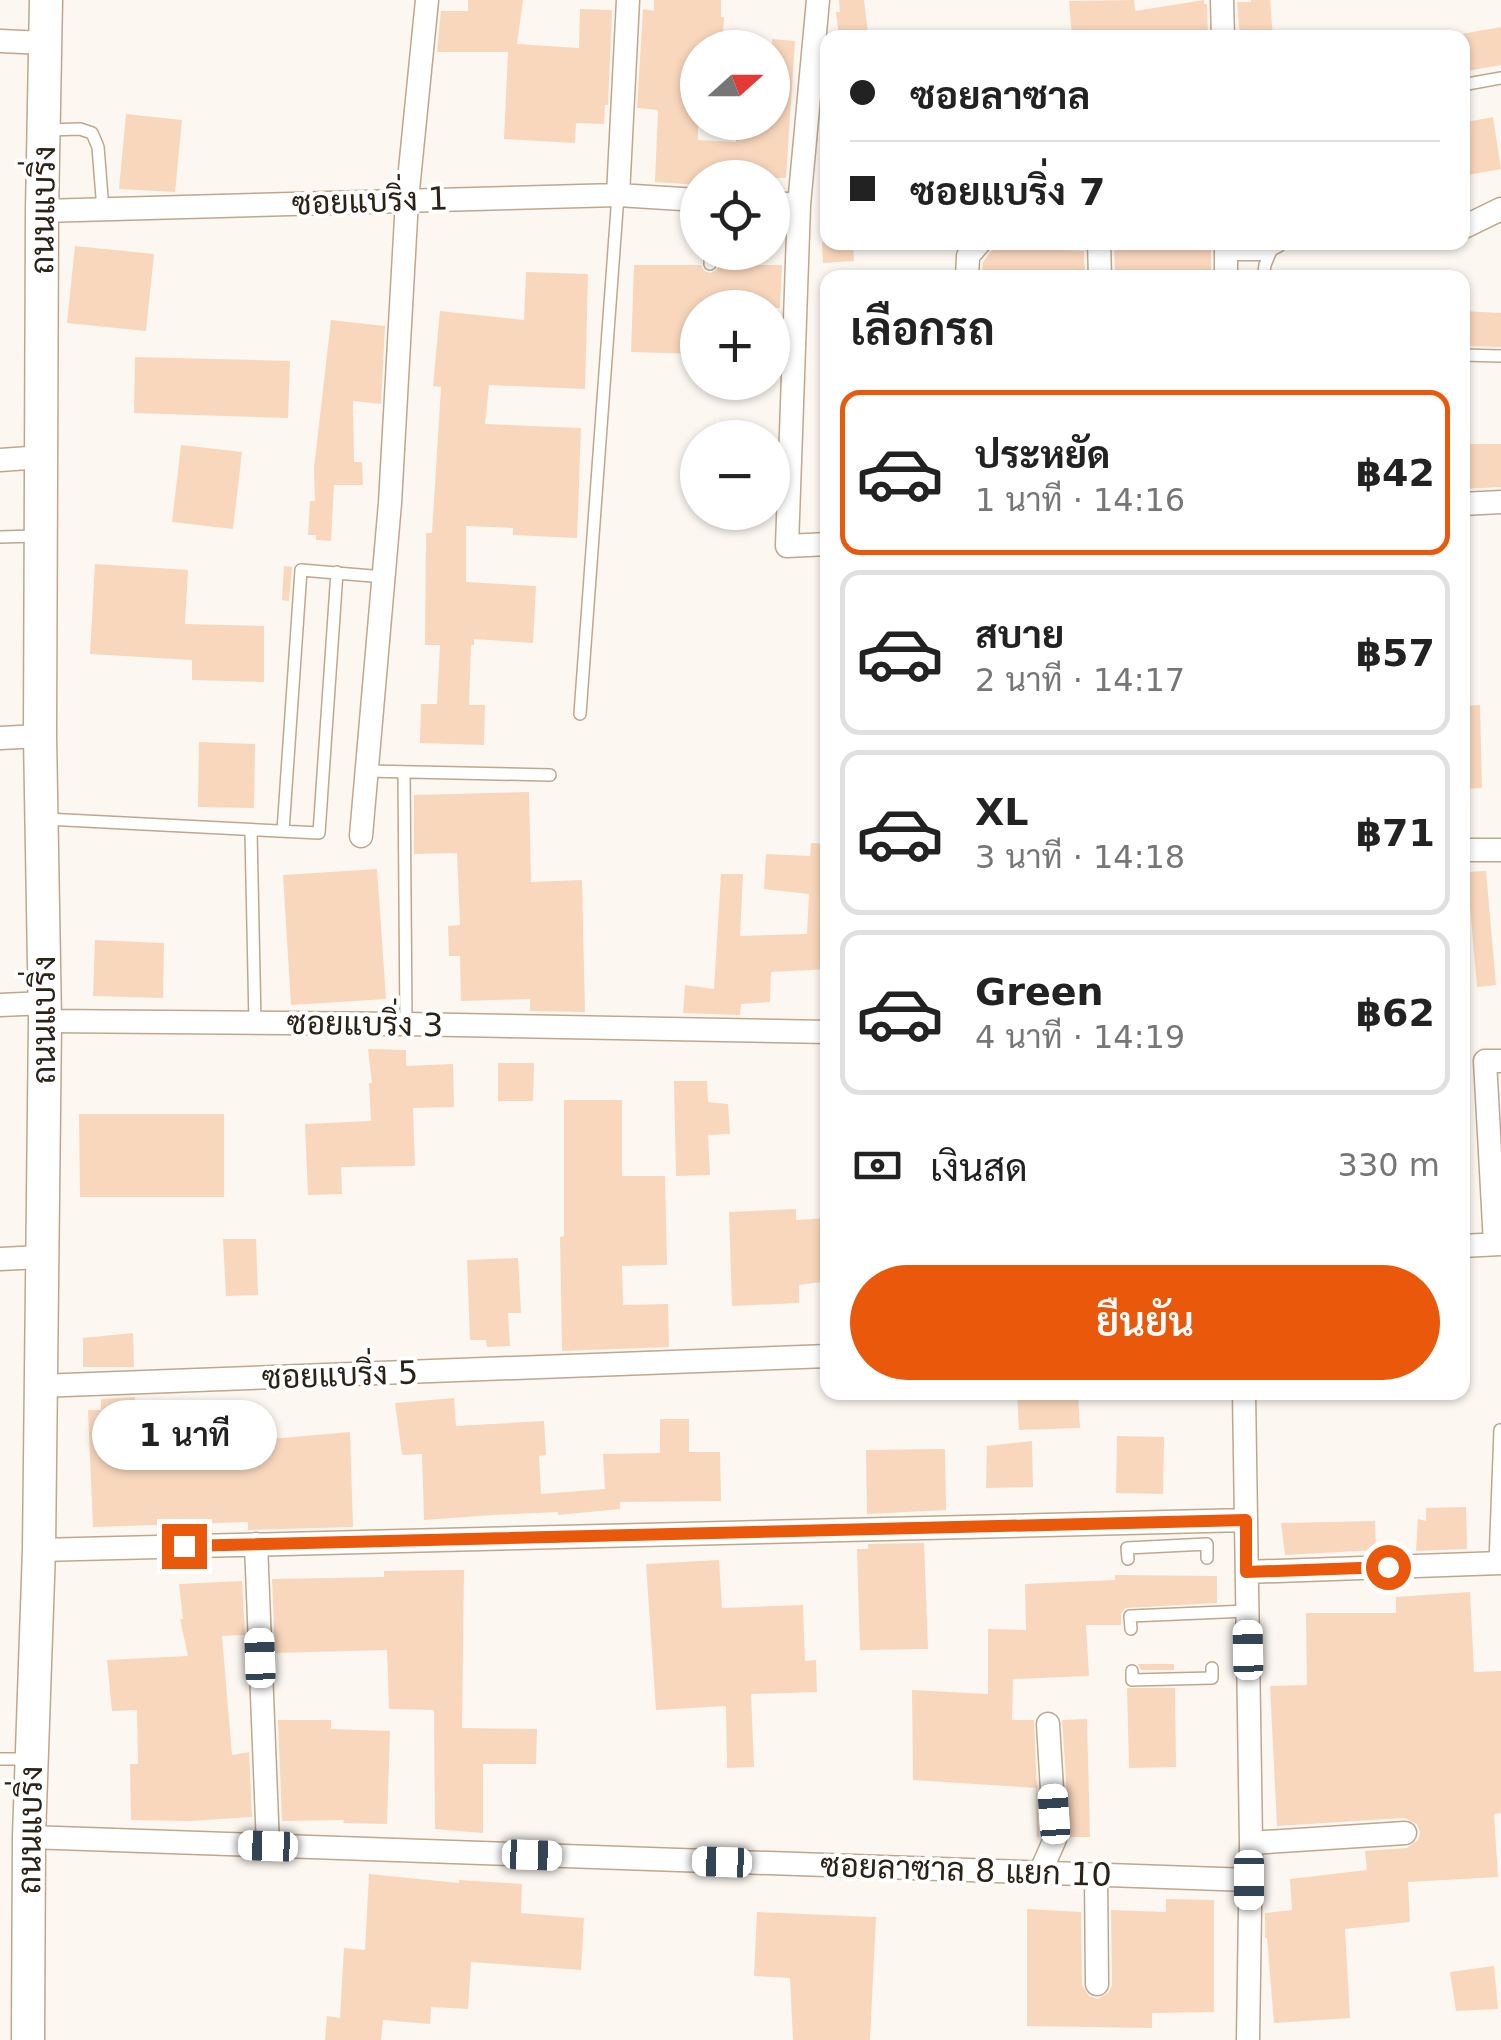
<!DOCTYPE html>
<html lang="th">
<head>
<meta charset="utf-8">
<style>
  :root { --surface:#fff; --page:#f6f6f6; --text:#222; --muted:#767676; --line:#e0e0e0; --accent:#ea580c }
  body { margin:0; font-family:"DejaVu Sans",Sarabun,sans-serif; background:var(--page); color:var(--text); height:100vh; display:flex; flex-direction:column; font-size:38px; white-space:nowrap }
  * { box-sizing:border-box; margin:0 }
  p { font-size:32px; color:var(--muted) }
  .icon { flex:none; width:55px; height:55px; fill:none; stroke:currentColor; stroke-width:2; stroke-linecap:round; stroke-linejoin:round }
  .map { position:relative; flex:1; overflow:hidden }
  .side { position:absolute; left:820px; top:270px; width:650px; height:1130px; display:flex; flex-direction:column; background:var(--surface); border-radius:20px; box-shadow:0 2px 8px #0004 }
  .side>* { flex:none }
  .guide { position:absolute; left:820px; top:30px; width:650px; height:220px; border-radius:20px; box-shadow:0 2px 8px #0004; display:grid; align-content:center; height:220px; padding:0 30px; background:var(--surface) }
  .needle { width:65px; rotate:69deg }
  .fabs { position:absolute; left:680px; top:30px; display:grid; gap:20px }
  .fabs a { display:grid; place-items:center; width:110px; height:110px; border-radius:50%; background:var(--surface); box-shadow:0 2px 8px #0004; font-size:50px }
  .end { position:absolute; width:45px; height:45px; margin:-22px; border:12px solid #ea580c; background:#fff; box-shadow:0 0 0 5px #fff }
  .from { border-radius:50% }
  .bubble { position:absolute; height:70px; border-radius:35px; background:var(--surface); box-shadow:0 2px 8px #0004; font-size:32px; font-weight:600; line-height:70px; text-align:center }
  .car { position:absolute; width:30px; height:60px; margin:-30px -15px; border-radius:12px; box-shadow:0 0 8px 2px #0007; background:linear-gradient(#fff 24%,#345 0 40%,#fff 0 76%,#345 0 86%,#fff 0) }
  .guide b { display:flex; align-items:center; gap:35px; height:95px; font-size:38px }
  .guide b+b { border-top:2px solid var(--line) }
  .guide i { width:25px; height:25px; background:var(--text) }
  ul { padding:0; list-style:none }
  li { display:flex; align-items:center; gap:30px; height:165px; margin:0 20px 15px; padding:0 10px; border:5px solid var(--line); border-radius:20px }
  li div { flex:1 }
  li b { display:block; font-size:38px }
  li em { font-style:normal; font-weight:600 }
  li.on { border-color:var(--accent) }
  li>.icon { width:90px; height:90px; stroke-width:1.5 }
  h2 { padding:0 30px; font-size:45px; line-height:120px }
  .pay { display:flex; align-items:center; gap:25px; height:110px; padding:0 30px; font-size:38px }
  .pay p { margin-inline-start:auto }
  .cta { display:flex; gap:20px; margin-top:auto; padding:20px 30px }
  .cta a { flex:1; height:115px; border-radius:60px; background:var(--accent); color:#fff; font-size:40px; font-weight:600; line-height:115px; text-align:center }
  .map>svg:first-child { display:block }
  .building { fill:#f9d7bd }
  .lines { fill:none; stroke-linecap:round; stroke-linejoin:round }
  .lane-casing { stroke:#bea78d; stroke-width:14 }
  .street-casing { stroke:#bea78d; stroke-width:25 }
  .secondary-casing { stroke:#bea78d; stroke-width:35 }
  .lane { stroke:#fff; stroke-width:11 }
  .street { stroke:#fff; stroke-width:22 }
  .secondary { stroke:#fff; stroke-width:32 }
  .route { stroke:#ea580c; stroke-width:12 }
  .labels { text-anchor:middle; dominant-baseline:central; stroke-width:8; stroke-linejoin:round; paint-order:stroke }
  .street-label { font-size:32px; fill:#2b2218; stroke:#fff }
</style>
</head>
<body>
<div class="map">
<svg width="1501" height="2040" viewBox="0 0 1501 2040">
  <rect width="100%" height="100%" fill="#fcf7f1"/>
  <path class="building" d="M 468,0 L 523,0 L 517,44 L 579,48 L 580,9 L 612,10 L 608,105 L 605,105 L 604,124 L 576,123 L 575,143 L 504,139 L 508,52 L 437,52 L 441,11 L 468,11 Z
    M 654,0 L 721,0 L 721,17 L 724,17 L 722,48 L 698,48 L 698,140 L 736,142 L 736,124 L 772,126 L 772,39 L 795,41 L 786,178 L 698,178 L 698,185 L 655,182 L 658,110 L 637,108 L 643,9 L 654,11 Z
    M 839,0 L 864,0 L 868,34 L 839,37 L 836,12 L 840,12 Z
    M 1134,0 L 1135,11 L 1204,0 L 1204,4 L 1207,4 L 1208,36 L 1147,38 L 1146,30 L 1072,36 L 1069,1 Z
    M 1251,0 L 1270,0 L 1273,38 L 1240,38 L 1237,2 L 1251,2 Z
    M 1501,27 L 1501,65 L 1462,72 L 1462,34 Z
    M 126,114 L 182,120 L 175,192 L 119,189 Z
    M 1493,117 L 1501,169 L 1462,176 L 1462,123 Z
    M 822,242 L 853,242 L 854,261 L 823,263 Z
    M 1114,242 L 1211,242 L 1211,278 L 1115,278 Z
    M 75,246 L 154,254 L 146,331 L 67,323 Z
    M 994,247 L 1084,251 L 1085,278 L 982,278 L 983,262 Z
    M 634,265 L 701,265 L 704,271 L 710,273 L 717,270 L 719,265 L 782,265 L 780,308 L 698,308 L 698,354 L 631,352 Z
    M 526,272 L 588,274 L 585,389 L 489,385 L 485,424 L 581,428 L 577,538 L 513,535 L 513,528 L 466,526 L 466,582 L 536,586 L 533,643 L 474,639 L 474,645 L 471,645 L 469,705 L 485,705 L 484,745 L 420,743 L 421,704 L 437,704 L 440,645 L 425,645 L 426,533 L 432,533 L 441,387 L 433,386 L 440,311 L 524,320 Z
    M 1462,311 L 1501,313 L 1501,347 L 1462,346 Z
    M 331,320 L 385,326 L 381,404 L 353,401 L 354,462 L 362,462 L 363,485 L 334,485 L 331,541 L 316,540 L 316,535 L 308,535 L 310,501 L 315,501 L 314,468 Z
    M 135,357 L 290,361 L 288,418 L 134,413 Z
    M 1462,444 L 1501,444 L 1501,487 L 1462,489 Z
    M 181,445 L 242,452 L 233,529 L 172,522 Z
    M 95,564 L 188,570 L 185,624 L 264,626 L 264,682 L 192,680 L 192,660 L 90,654 Z
    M 284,566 L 292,567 L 289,601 L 282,600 Z
    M 1480,705 L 1482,788 L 1462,789 L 1462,706 Z
    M 199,742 L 255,744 L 254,808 L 198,807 Z
    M 529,792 L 531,882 L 582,880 L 585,1012 L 530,1011 L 530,999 L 461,1001 L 460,956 L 449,956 L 448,926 L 460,925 L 457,853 L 414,854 L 414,795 Z
    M 811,843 L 828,844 L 828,969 L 771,972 L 770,1002 L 741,1004 L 740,1015 L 683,1013 L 685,985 L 714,989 L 721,874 L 743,874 L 740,936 L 807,934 L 809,894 L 764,889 L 766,854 L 810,856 Z
    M 377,869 L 386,999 L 291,1005 L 283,875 Z
    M 1486,871 L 1496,985 L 1477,987 L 1467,872 Z
    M 95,940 L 164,943 L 163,998 L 93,996 Z
    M 368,1049 L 406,1050 L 406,1066 L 453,1064 L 454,1107 L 413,1108 L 415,1166 L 341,1167 L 342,1194 L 308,1195 L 305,1124 L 371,1121 L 369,1083 L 372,1083 Z
    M 498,1063 L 534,1063 L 533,1101 L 498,1101 Z
    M 674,1081 L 707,1081 L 708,1102 L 728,1104 L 730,1134 L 708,1135 L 710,1175 L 676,1176 Z
    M 564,1100 L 622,1100 L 622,1176 L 665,1176 L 667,1265 L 622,1266 L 623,1305 L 668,1304 L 669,1347 L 562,1351 L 560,1237 L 564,1236 Z
    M 79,1114 L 224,1114 L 224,1197 L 80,1197 Z
    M 796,1209 L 796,1220 L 828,1218 L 828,1281 L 799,1285 L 799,1303 L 732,1306 L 729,1212 Z
    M 223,1239 L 256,1239 L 258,1295 L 226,1296 Z
    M 518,1258 L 521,1313 L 508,1313 L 510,1346 L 487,1347 L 486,1340 L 470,1340 L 467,1260 Z
    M 133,1333 L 134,1367 L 83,1367 L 83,1338 Z
    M 1017,1392 L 1078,1392 L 1080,1428 L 1019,1430 Z
    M 135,1397 L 135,1409 L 201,1408 L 201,1415 L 236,1414 L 237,1442 L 350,1432 L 353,1527 L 248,1530 L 248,1522 L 93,1527 L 88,1410 L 101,1410 L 101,1399 Z
    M 454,1398 L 456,1426 L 544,1421 L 546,1455 L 539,1456 L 541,1494 L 605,1489 L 603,1454 L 660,1453 L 660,1419 L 689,1419 L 689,1452 L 720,1452 L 721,1501 L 620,1502 L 620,1509 L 558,1515 L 558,1512 L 493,1515 L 424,1520 L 422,1454 L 402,1455 L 395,1403 Z
    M 1117,1436 L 1164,1437 L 1163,1494 L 1116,1493 Z
    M 1032,1441 L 1033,1487 L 986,1488 L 987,1446 Z
    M 945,1449 L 946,1510 L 867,1514 L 866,1450 Z
    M 1466,1507 L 1467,1549 L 1416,1551 L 1418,1519 L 1426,1521 L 1426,1508 Z
    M 1375,1521 L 1376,1550 L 1285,1555 L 1281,1523 Z
    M 924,1543 L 928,1649 L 860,1650 L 857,1549 L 868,1549 L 868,1544 Z
    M 719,1560 L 722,1608 L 803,1605 L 805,1661 L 816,1660 L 817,1692 L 751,1694 L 754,1767 L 727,1768 L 726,1706 L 656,1710 L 646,1564 Z
    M 464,1570 L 462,1728 L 537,1729 L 536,1764 L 483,1764 L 483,1833 L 435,1829 L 434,1710 L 389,1709 L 387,1650 L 275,1653 L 272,1579 L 384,1577 L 384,1571 Z
    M 1115,1575 L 1217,1576 L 1217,1603 L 1126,1608 L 1121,1613 L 1121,1625 L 1086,1625 L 1089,1676 L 1013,1679 L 1012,1720 L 1034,1720 L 1039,1837 L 1037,1837 L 1036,1788 L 913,1780 L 912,1690 L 988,1694 L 988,1629 L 1026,1630 L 1025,1584 L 1115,1580 Z
    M 242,1581 L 245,1635 L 222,1636 L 232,1755 L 249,1752 L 252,1817 L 190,1821 L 131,1820 L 130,1764 L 138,1764 L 137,1710 L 112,1711 L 107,1660 L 188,1656 L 180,1619 L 183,1619 L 179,1584 Z
    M 1470,1592 L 1474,1672 L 1501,1671 L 1501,1813 L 1494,1814 L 1498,1877 L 1408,1882 L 1410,1922 L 1345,1929 L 1350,2018 L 1274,2023 L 1267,1938 L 1265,1938 L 1265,1913 L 1292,1910 L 1290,1879 L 1367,1870 L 1365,1851 L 1407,1848 L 1418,1840 L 1420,1833 L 1417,1824 L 1404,1818 L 1277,1826 L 1270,1686 L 1307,1685 L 1306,1613 L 1396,1613 L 1396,1597 Z
    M 1138,1664 L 1174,1664 L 1174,1670 L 1141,1670 Z
    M 1127,1688 L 1175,1688 L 1176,1767 L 1129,1768 Z
    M 1087,1719 L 1090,1837 L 1070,1837 L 1062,1720 Z
    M 278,1720 L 331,1720 L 331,1729 L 390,1731 L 387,1824 L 343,1823 L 344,1820 L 282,1821 Z
    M 369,1874 L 459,1883 L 459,1880 L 522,1884 L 521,1913 L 584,1918 L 581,1970 L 471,1962 L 468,2009 L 431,2007 L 430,2024 L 383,2020 L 381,2040 L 325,2040 L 327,2016 L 340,2018 L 344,1948 L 365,1950 Z
    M 1166,1899 L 1214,1900 L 1214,2012 L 1152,2013 L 1152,2028 L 1027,2026 L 1027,1909 L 1081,1912 L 1082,1985 L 1089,1996 L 1098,1999 L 1109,1992 L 1112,1985 L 1111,1910 L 1166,1912 Z
    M 757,1912 L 876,1917 L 870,2040 L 793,2040 L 790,1978 L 754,1976 Z
    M 1494,1966 L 1498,2009 L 1456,2011 L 1450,1972 Z"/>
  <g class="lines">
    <defs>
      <path id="lane" d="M 1462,85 L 1501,78
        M 48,130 L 80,129 L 92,133 L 98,147 L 103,210
        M 710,264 L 711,252
        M 1263,278 L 1265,265 L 1272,248
        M 1462,355 L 1501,356
        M 0,537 L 36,536
        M 580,714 L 618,195
        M 367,771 L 550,775
        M 404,772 L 406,1024
        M 46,819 L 319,833 L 337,572
        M 251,831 L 255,1023
        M 283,831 L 301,570 L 384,577
        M 1128,1559 L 1127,1548 L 1207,1544 L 1207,1558
        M 1495,1563 L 1500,1430
        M 1131,1629 L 1130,1616 L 1247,1611
        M 1132,1671 L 1132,1680 L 1212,1678 L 1212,1668
        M 0,1759 L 27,1759"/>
      <path id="street" d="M 818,0 L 799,205 L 787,546 L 828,544
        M 1222,0 L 1223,38
        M 0,41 L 45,43
        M 618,195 L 628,0
        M 772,203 L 799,205
        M 42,211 L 618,195 L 698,200
        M 1462,228 L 1501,209
        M 1099,242 L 1100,278
        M 1226,242 L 1226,278
        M 1226,249 L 1261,249 L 1275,242
        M 967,278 L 968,256 L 980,242
        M 0,460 L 42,457
        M 1462,504 L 1501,502
        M 0,738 L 40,736
        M 361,836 L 390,503 L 407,200 L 427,0
        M 1462,850 L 1501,850
        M 0,1005 L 45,1003
        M 45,1021 L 406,1024 L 828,1032
        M 1495,1244 L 1485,1061 L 1501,1061
        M 1462,1246 L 1501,1244
        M 0,1259 L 41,1257
        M 39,1386 L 828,1356
        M 1244,1392 L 1251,1843 L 1248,2040
        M 256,1544 L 268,1846
        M 39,1550 L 1246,1520
        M 1247,1572 L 1501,1563
        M 29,1837 L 1249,1880
        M 1251,1843 L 1405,1833
        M 1040,1873 L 1055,1839 L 1048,1724
        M 1096,1875 L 1097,1984"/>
      <path id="secondary" d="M 28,2040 L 29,1837 L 39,1550 L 45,1021 L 40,736 L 42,211 L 46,0"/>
    </defs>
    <use href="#lane" class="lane-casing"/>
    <use href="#street" class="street-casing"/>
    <use href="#secondary" class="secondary-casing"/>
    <use href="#lane" class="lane"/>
    <use href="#street" class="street"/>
    <use href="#secondary" class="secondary"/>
  </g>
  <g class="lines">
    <path class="route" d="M 184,1546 L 1246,1520 L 1246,1572 L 1388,1567"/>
  </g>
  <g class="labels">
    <g class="street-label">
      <text transform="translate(370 201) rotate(-2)">ซอยแบริ่ง 1</text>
      <text transform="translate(43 210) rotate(-89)">ถนนแบริ่ง</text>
      <text transform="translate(44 1020) rotate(-90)">ถนนแบริ่ง</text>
      <text transform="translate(365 1024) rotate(1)">ซอยแบริ่ง 3</text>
      <text transform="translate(340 1375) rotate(-2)">ซอยแบริ่ง 5</text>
      <text transform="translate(30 1830) rotate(-89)">ถนนแบริ่ง</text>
      <text transform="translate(966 1870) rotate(2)">ซอยลาซาล 8 แยก 10</text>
    </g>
  </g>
</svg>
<div class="fabs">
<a><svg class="needle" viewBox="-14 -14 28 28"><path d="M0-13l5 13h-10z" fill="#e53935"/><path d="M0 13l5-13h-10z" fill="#767676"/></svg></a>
<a><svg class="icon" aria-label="locate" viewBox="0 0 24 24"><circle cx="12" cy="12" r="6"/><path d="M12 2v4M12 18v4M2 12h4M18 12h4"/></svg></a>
<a>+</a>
<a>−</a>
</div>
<i class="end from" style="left:1388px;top:1567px"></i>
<i class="end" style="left:184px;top:1546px"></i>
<div class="bubble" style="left:92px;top:1400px;width:185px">1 นาที</div>
<i class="car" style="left:1248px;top:1650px;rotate:359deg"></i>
<i class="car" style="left:260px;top:1658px;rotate:358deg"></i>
<i class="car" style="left:1054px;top:1814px;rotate:356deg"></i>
<i class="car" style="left:268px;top:1846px;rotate:272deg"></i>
<i class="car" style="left:532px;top:1855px;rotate:92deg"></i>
<i class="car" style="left:722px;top:1862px;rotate:272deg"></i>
<i class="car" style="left:1249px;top:1880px;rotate:180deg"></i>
<div class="guide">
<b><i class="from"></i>ซอยลาซาล</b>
<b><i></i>ซอยแบริ่ง 7</b>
</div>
<section class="side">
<h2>เลือกรถ</h2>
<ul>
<li class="on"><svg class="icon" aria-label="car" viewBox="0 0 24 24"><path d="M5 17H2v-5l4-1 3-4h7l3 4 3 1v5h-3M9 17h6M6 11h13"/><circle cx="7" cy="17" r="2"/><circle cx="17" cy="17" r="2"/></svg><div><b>ประหยัด</b><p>1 นาที · 14:16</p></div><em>฿42</em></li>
<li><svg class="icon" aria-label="car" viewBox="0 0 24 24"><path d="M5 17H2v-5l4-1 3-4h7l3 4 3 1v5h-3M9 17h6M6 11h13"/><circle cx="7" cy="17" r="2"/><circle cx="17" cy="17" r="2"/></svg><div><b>สบาย</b><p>2 นาที · 14:17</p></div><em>฿57</em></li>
<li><svg class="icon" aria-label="car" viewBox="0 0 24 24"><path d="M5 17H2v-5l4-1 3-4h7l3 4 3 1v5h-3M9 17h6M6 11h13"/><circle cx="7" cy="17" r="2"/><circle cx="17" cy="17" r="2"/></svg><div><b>XL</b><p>3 นาที · 14:18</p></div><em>฿71</em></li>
<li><svg class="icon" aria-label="car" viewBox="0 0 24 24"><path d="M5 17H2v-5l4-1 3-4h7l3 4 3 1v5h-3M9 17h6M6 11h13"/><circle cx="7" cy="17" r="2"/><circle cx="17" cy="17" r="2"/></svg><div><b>Green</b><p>4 นาที · 14:19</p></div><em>฿62</em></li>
</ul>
<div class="pay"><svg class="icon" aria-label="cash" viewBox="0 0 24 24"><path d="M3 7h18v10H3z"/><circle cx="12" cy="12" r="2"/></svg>เงินสด<p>330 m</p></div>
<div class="cta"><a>ยืนยัน</a></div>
</section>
</div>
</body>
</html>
